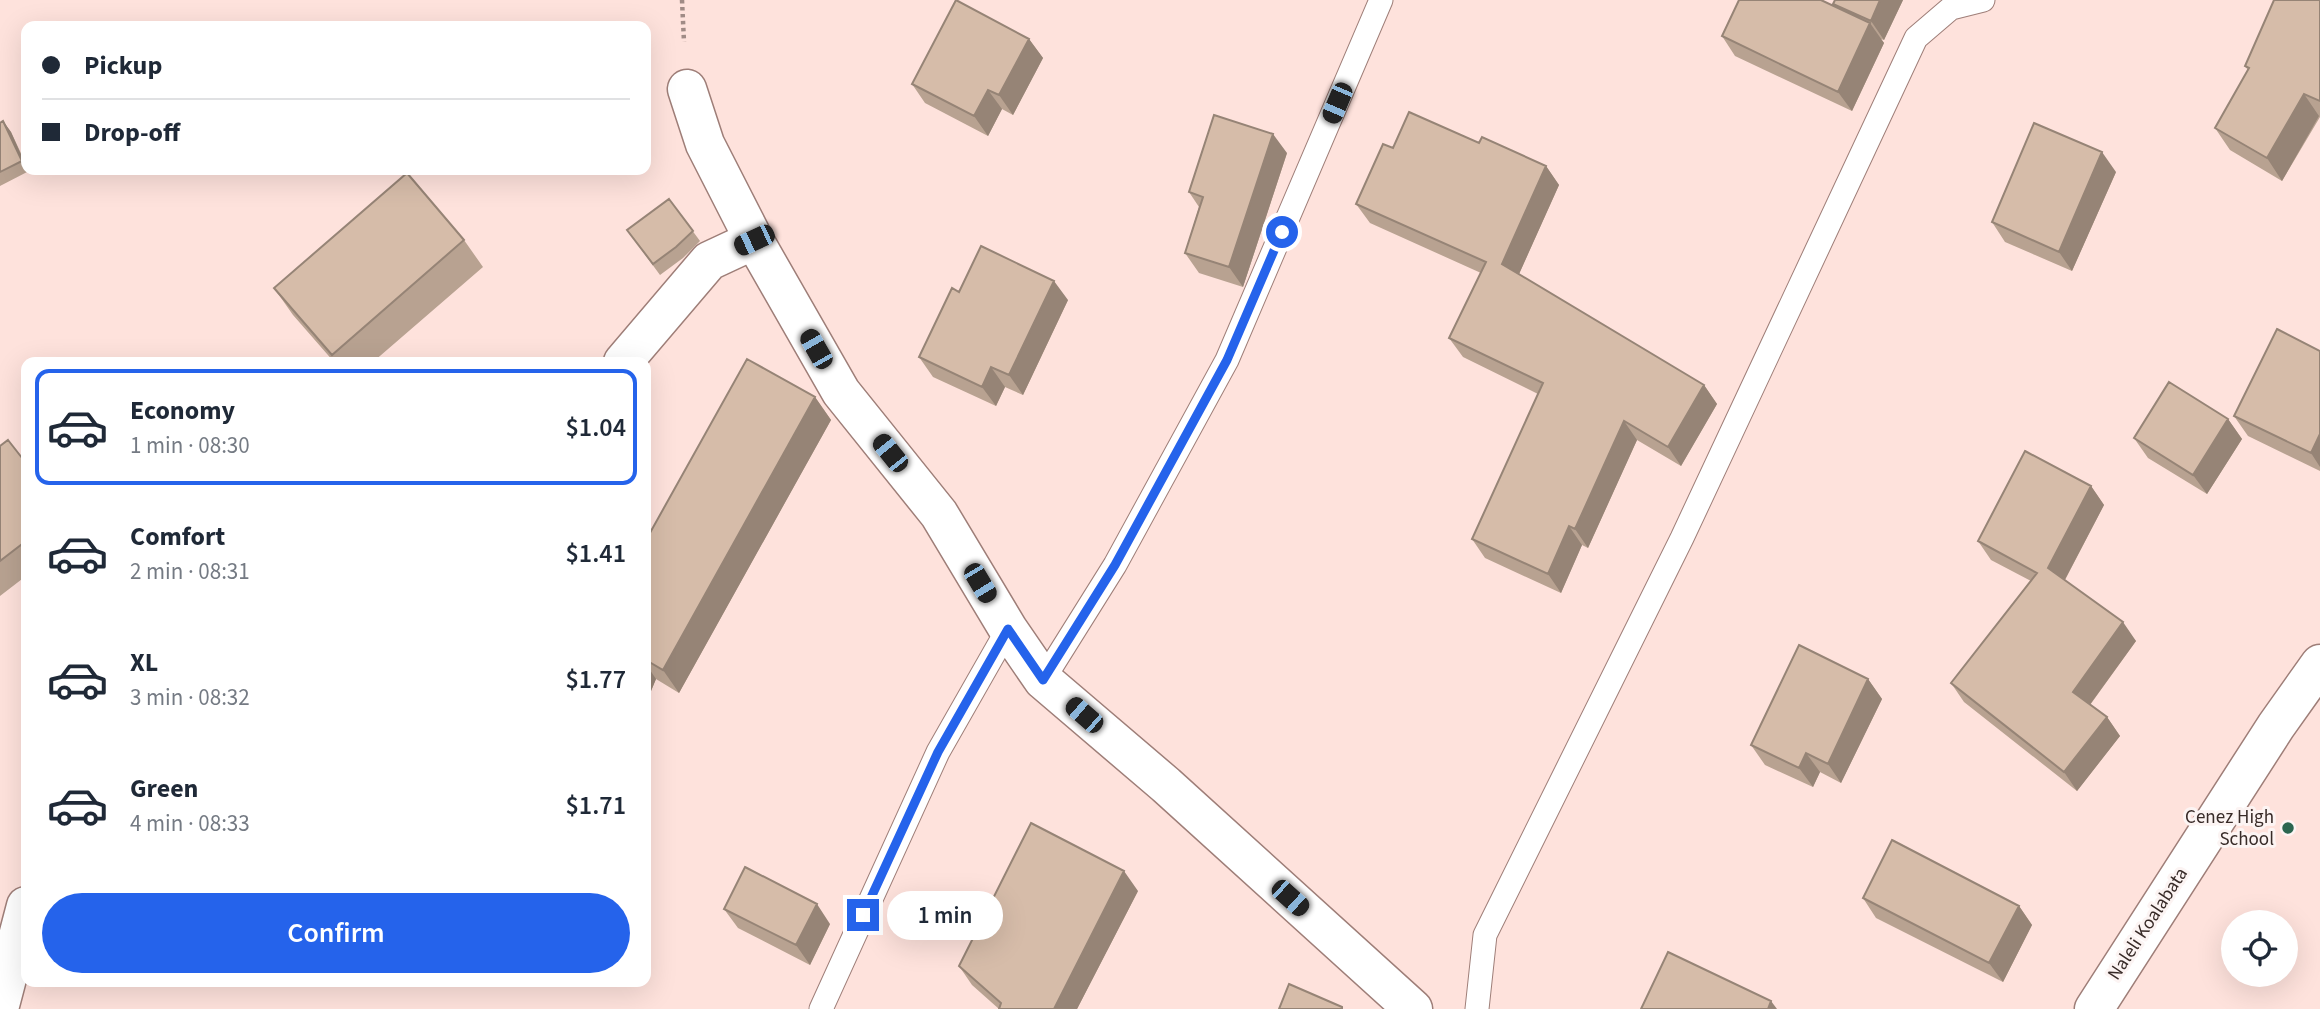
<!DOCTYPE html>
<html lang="en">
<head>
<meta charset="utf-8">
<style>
  :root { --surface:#fff; --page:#f2f2f3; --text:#1f2937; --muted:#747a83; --line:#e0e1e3; --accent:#2563eb }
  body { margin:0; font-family:"Source Sans 3",sans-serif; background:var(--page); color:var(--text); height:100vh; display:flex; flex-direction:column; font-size:26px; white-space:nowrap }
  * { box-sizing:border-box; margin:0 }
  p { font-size:23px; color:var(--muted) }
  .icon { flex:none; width:38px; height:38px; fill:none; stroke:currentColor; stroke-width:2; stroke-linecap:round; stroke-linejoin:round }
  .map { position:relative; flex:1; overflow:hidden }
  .side { position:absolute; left:21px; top:357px; width:630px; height:630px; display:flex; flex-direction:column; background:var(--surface); border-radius:14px; box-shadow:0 7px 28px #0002 }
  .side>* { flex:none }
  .hud { position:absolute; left:21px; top:21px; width:630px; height:154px; border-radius:14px; box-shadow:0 7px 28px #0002; display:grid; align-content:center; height:154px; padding:0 21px; background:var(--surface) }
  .fabs { position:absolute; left:2221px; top:910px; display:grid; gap:14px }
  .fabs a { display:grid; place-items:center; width:77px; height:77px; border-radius:50%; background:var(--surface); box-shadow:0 7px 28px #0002; font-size:35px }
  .end { position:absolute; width:32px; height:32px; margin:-16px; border:9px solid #2563eb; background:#fff; box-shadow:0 0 0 4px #fff }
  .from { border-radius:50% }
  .bubble { position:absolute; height:49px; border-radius:24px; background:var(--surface); box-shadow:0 7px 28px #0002; font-size:23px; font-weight:600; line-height:49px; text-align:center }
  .car { position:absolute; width:21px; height:42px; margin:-21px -10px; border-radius:9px; box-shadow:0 0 5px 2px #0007; background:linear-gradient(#222 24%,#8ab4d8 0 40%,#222 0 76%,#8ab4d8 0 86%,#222 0) }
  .hud b { display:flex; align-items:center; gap:24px; height:66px; font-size:26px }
  .hud b+b { border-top:2px solid var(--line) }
  .hud i { width:18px; height:18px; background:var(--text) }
  ul { padding:12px 0 0; list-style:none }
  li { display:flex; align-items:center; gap:21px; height:116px; margin:0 14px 10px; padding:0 7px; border:4px solid transparent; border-radius:14px }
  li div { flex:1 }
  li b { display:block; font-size:26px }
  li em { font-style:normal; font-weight:600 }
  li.active { border-color:var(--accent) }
  li>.icon { width:63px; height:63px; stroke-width:1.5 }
  .primary-button { display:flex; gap:14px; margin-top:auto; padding:14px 21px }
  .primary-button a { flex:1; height:80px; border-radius:42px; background:var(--accent); color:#fff; font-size:28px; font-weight:600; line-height:80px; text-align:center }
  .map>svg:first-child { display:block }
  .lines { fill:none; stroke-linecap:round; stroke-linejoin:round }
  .service-casing { stroke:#9e7e78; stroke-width:25 }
  .minor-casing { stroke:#9e7e78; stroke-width:41 }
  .path { stroke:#a08b86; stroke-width:4.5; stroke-dasharray:3.5 3.5; stroke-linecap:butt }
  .service { stroke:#fff; stroke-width:23 }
  .minor { stroke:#fff; stroke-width:38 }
  .wall { fill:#b8a291 }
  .shaded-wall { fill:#968476 }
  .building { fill:#d6bca9; stroke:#968476; stroke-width:2 }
  .route { stroke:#2563eb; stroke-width:9 }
  .poi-dot { fill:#2c6650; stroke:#fcf4f3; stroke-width:2.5 }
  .labels { text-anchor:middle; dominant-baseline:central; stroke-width:6; stroke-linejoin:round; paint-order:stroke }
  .poi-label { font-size:19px; fill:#382b28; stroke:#fcf4f3; text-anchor:end }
  .street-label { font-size:19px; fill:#382b28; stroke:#fcf4f3 }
</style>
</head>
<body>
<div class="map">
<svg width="2320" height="1009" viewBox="0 0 2320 1009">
  <rect width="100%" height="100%" fill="#fee2dc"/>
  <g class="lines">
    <defs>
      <path id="service" d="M 1043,680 L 1115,565 L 1227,360 L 1381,0
        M 821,1009 L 938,752 L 1008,629
        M 1477,1009 L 1485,935 L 1682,538 L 1916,38 L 1951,8 L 1983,0"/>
      <path id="minor" d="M 687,89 L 705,144 L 754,240 L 841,392 L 939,514 L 1008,629 L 1043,680 L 1166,785 L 1413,1009
        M 623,362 L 709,261 L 754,240
        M 0,1005 L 26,906
        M 2094,1009 L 2276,726 L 2320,664"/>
    </defs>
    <use href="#service" class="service-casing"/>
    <use href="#minor" class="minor-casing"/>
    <path class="path" d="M 682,0 L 684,42"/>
    <use href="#service" class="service"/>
    <use href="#minor" class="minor"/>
  </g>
  <path class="wall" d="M 1903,0 L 1884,40 L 1881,39 L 1884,43 L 1852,111 L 1735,56 L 1722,36 L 1835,7 L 1833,4 Z
    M 2320,0 L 2320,117 L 2282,181 L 2230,150 L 2215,128 L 2248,70 L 2245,66 Z
    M 1029,39 L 1043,58 L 1013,115 L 1002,109 L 988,136 L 925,103 L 912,84 Z
    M 3,121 L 11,132 L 26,164 L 26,170 L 29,170 L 29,171 L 0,186 L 0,123 Z
    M 1479,143 L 1546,166 L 1559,185 L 1519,274 L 1704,385 L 1717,404 L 1681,466 L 1637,440 L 1588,548 L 1582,545 L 1561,593 L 1485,558 L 1472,539 L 1538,394 L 1463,357 L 1449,338 L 1481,273 L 1370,223 L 1356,204 L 1393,148 Z
    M 1287,153 L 1243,287 L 1199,273 L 1185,253 L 1199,207 L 1189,192 Z
    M 2116,172 L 2072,271 L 2005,242 L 1992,222 Z
    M 669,199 L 700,241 L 683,258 L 660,275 L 627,230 Z
    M 464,240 L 483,267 L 373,362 L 334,362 L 293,315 L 274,288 Z
    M 959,292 L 1068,300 L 1023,395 L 1005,387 L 996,406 L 933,377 L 919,357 Z
    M 2320,351 L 2320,471 L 2248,436 L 2234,416 Z
    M 815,397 L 831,420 L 679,693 L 656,679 L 646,703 L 646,540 Z
    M 2228,419 L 2242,439 L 2207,494 L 2148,458 L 2134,438 Z
    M 0,446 L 26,463 L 26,576 L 0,596 Z
    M 2091,486 L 2104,505 L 2065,580 L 2136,641 L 2090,705 L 2107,717 L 2120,736 L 2077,791 L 1964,702 L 1951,683 L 2031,581 L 1991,560 L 1978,541 Z
    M 1868,679 L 1882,699 L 1841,783 L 1820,772 L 1813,787 L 1765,765 L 1751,745 Z
    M 1138,891 L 1077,1009 L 999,1009 L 972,985 L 959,966 Z
    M 1863,898 L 2019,906 L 2032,925 L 2003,982 L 1876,918 Z
    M 724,909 L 830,924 L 810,965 L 738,928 Z"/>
  <path class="shaded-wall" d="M 1880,0 L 1903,0 L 1884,40 L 1871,21 Z
    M 1870,23 L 1884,43 L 1852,111 L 1838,92 Z
    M 1029,39 L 1043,58 L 1013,115 L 999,95 Z
    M 988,90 L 1002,109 L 988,136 L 974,116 Z
    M 2304,94 L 2319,116 L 2282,181 L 2267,158 Z
    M 3,121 L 11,132 L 26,166 L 22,161 Z
    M 1273,134 L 1287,153 L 1243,287 L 1229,267 Z
    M 2102,152 L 2116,172 L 2072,271 L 2059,252 Z
    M 1546,166 L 1559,185 L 1515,283 L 1502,264 Z
    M 1054,281 L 1068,300 L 1023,395 L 1009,375 Z
    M 991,367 L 1005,387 L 996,406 L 982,387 Z
    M 1704,385 L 1717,404 L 1681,466 L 1668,447 Z
    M 815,397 L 831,420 L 679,693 L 663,670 Z
    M 2228,419 L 2242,439 L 2207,494 L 2193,475 Z
    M 1624,421 L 1637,440 L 1588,548 L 1575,529 Z
    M 2320,434 L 2320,467 L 2311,453 Z
    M 2091,486 L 2104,505 L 2061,587 L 2048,568 Z
    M 1569,526 L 1582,545 L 1561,593 L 1548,574 Z
    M 2123,622 L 2136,641 L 2086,710 L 2073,692 Z
    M 646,664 L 656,679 L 646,703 Z
    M 1868,679 L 1882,699 L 1841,783 L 1828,764 Z
    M 2107,717 L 2120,736 L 2077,791 L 2064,772 Z
    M 1806,753 L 1820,772 L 1813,787 L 1799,768 Z
    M 1124,871 L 1138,891 L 1077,1009 L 1054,1009 Z
    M 817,904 L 830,924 L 810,965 L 796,945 Z
    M 2019,906 L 2032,925 L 2003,982 L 1989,963 Z
    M 1771,1001 L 1777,1009 L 1768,1009 Z"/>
  <path class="building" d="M 956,0 L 1029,39 L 999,95 L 988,90 L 974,116 L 912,84 Z
    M 1739,0 L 1821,0 L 1870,23 L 1838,92 L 1722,36 Z
    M 1835,0 L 1880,0 L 1871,21 L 1833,4 Z
    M 2274,0 L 2320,0 L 2320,101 L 2304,94 L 2267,158 L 2215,128 L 2249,68 L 2245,66 Z
    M 1409,112 L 1479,143 L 1482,137 L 1546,166 L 1502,264 L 1704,385 L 1668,447 L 1624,421 L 1575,529 L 1569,526 L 1548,574 L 1472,539 L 1543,383 L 1449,338 L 1486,262 L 1356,204 L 1383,144 L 1393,148 Z
    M 1214,115 L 1273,134 L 1229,267 L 1185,253 L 1203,197 L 1189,192 Z
    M 3,121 L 22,161 L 0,172 L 0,123 Z
    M 2034,123 L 2102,152 L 2059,252 L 1992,222 Z
    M 407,173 L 464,240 L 332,355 L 274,288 Z
    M 669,199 L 693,231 L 676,247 L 653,264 L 627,230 Z
    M 981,246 L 1054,281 L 1009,375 L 991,367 L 982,387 L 919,357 L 952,288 L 959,292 Z
    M 2277,329 L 2320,351 L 2320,434 L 2311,453 L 2234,416 Z
    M 747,359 L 815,397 L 663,670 L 646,660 L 646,540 Z
    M 2169,382 L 2228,419 L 2193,475 L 2134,438 Z
    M 8,440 L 26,463 L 26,541 L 0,561 L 0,446 Z
    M 2025,451 L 2091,486 L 2048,568 L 2123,622 L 2073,692 L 2107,717 L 2064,772 L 1951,683 L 2037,573 L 1978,541 Z
    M 1799,645 L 1868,679 L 1828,764 L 1806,753 L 1799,768 L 1751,745 Z
    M 1031,823 L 1124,871 L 1054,1009 L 999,1009 L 1001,1003 L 959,966 Z
    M 1892,840 L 2019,906 L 1989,963 L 1863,898 Z
    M 745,867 L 817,904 L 796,945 L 724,909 Z
    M 1668,952 L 1771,1001 L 1768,1009 L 1641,1009 Z
    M 1289,984 L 1342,1007 L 1342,1009 L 1279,1009 Z"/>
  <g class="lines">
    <path class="route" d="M 863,915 L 938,752 L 1008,629 L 1043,680 L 1115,565 L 1227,360 L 1282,232"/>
  </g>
  <circle class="poi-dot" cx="2288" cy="828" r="7"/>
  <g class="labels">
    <g class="poi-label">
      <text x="2274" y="817">Cenez High<tspan x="2274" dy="22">School</tspan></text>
    </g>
    <g class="street-label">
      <text transform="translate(2148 924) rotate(-57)">Naleli Koalabata</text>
    </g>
  </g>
</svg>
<div class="fabs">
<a><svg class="icon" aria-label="locate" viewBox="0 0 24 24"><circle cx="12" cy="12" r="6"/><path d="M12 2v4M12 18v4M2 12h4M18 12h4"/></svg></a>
</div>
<i class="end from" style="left:1282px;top:232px"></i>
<i class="end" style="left:863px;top:915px"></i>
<div class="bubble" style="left:887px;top:891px;width:116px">1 min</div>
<i class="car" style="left:1337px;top:103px;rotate:203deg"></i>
<i class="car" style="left:754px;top:240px;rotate:245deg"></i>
<i class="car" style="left:816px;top:349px;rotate:330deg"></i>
<i class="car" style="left:890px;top:453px;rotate:321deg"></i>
<i class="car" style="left:980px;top:583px;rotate:149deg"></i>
<i class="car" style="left:1084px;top:715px;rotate:311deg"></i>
<i class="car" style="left:1290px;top:898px;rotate:132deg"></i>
<div class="hud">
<b><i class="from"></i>Pickup</b>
<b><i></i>Drop-off</b>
</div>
<section class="side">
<ul>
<li class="active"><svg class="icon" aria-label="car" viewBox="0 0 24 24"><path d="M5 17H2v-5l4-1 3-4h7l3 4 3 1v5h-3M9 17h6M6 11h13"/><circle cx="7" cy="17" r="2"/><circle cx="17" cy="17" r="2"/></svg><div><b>Economy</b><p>1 min · 08:30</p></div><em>$1.04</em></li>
<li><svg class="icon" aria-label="car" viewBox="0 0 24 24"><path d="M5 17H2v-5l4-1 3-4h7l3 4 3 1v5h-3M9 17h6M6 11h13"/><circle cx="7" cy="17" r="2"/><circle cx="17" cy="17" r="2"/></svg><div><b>Comfort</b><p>2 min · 08:31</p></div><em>$1.41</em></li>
<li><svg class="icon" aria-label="car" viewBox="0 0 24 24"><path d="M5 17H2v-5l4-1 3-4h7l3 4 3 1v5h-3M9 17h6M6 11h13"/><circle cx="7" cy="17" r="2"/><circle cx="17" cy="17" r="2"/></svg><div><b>XL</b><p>3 min · 08:32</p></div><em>$1.77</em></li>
<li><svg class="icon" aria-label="car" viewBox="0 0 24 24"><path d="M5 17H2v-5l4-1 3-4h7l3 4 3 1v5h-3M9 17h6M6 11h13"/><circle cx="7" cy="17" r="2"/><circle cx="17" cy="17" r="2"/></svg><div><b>Green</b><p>4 min · 08:33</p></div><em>$1.71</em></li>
</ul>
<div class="primary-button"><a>Confirm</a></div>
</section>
</div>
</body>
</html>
